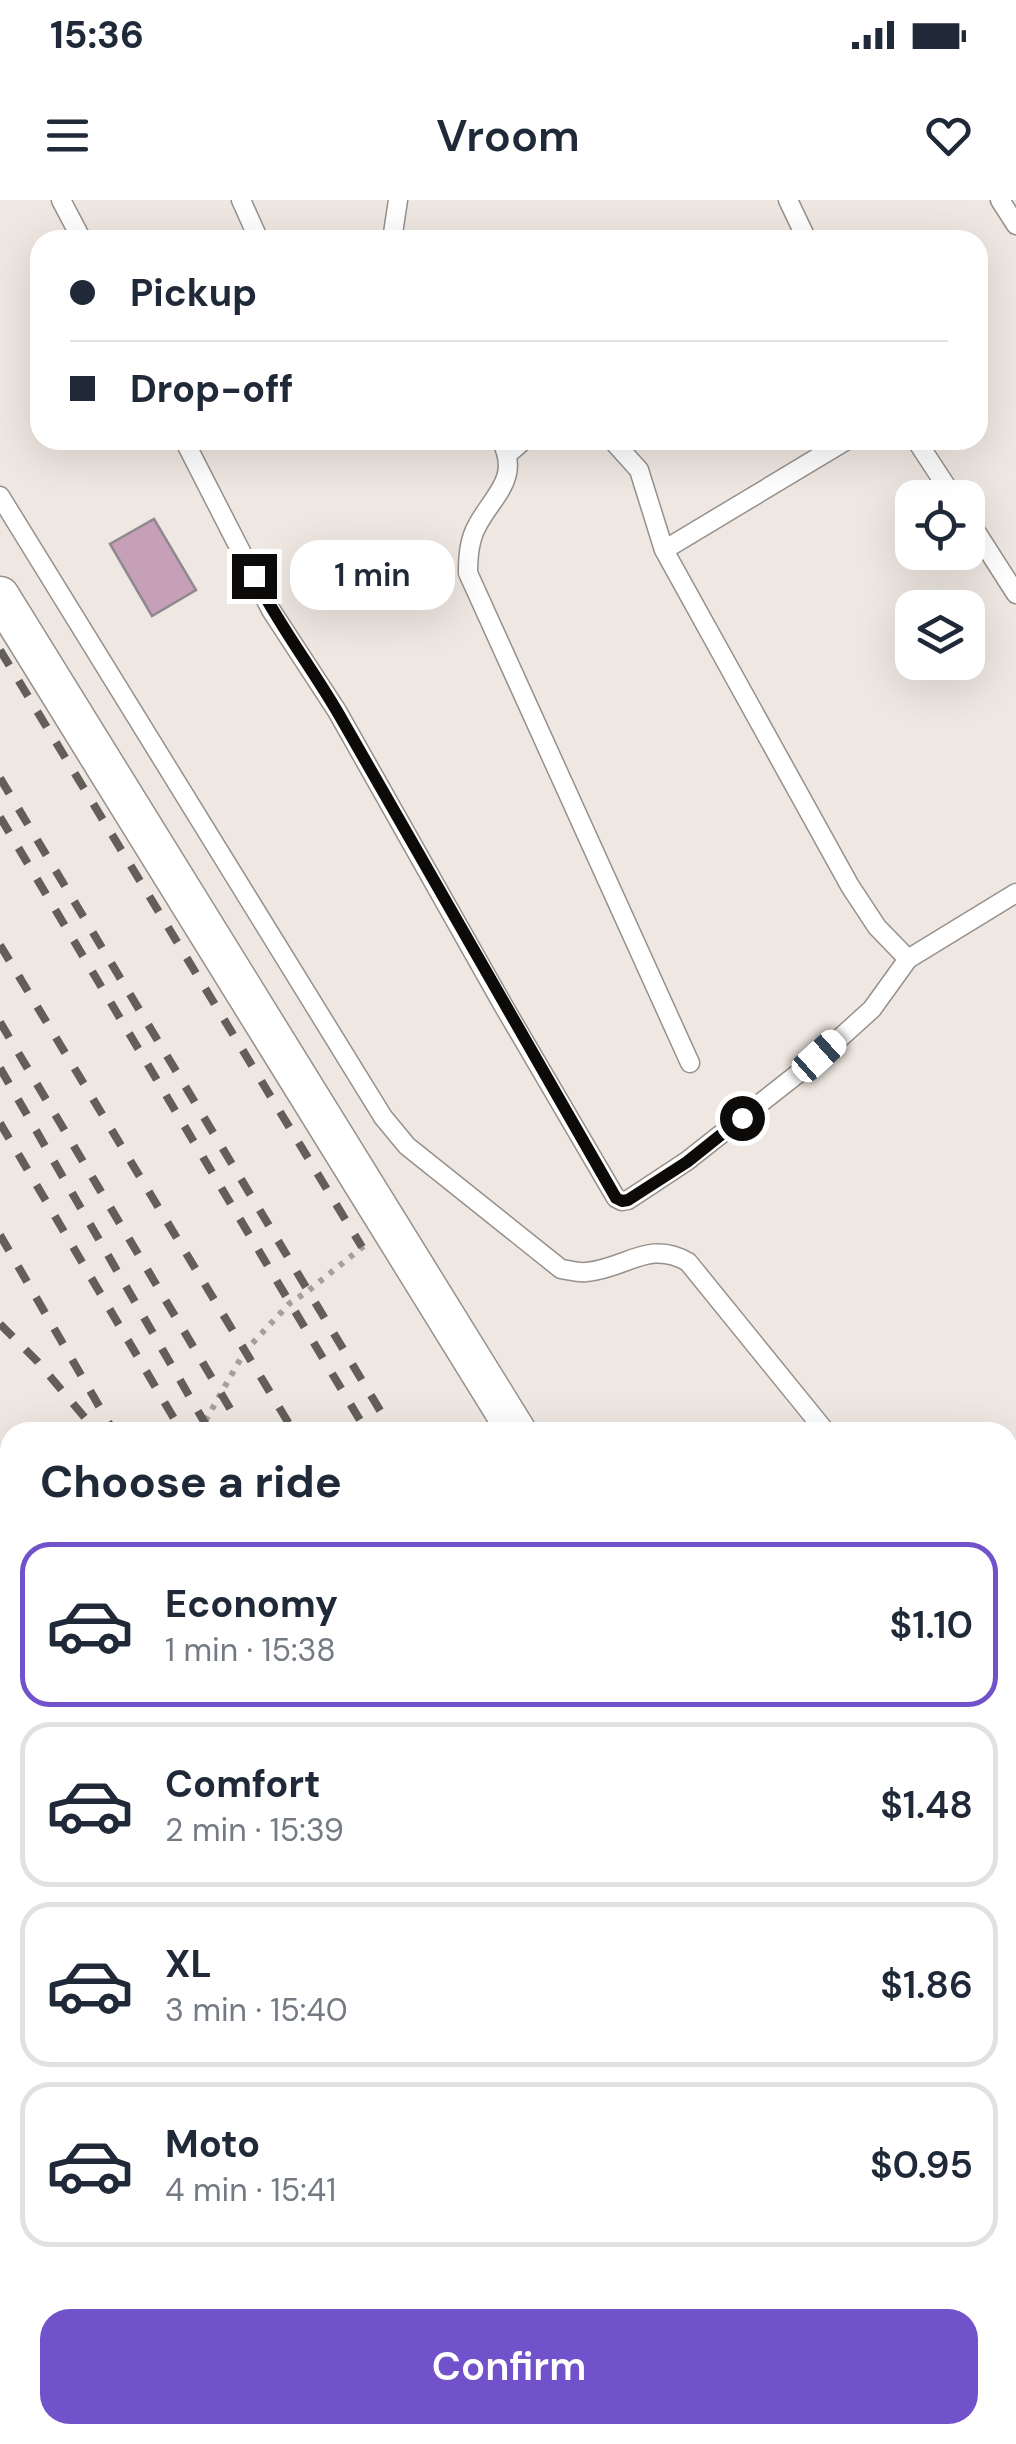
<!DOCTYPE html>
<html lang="en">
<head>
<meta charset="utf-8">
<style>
  :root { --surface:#fff; --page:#f2f2f3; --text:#1f2937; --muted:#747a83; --line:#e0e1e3; --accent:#7152cb }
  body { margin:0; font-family:"DM Sans",sans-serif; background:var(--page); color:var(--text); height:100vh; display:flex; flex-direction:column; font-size:38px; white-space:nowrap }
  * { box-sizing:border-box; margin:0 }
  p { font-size:32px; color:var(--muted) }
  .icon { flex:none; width:55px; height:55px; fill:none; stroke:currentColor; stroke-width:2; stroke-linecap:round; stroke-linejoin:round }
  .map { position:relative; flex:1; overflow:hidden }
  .sheet { position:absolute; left:0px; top:1222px; width:1018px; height:1022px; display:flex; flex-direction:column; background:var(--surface); border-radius:30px 30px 0 0; box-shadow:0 10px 40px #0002 }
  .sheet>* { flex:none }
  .top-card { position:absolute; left:30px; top:30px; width:958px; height:220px; border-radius:30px; box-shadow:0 10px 40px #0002; display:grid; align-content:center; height:220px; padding:0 40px; background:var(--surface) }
  .tools { position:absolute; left:895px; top:280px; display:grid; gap:20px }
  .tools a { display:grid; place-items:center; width:90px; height:90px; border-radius:20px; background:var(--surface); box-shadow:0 10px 40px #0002; font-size:50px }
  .end { position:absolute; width:45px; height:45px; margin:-22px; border:12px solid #0d0b09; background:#fff; box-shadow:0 0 0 5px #fff }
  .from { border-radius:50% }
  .bubble { position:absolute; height:70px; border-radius:30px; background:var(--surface); box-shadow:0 10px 40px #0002; font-size:32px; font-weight:600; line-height:70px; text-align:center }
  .car { position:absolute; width:30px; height:60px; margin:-30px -15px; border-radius:12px; box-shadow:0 0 8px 2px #0007; background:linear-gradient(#fff 24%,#345 0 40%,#fff 0 76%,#345 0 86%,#fff 0) }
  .top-card b { display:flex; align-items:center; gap:35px; height:95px; font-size:38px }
  .top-card b+b { border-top:2px solid var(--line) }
  .top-card i { width:25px; height:25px; background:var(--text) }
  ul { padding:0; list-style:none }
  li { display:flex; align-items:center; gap:30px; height:165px; margin:0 20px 15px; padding:0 20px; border:5px solid var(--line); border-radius:30px }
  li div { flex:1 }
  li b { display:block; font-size:38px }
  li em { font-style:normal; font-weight:600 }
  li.selected { border-color:var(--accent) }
  li>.icon { width:90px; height:90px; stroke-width:1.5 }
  h2 { padding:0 40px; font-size:45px; line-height:120px }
  .primary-button { display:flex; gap:20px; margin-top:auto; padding:20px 40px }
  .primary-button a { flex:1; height:115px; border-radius:30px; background:var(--accent); color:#fff; font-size:40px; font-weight:600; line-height:115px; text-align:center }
  .status { display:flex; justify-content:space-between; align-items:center; height:70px; padding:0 50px; background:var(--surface); direction:ltr }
  .status svg { height:28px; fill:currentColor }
  header { display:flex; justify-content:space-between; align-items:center; height:130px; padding:0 40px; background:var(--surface); font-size:45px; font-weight:600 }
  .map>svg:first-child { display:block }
  .green { fill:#b9cba4 }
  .building { fill:#c69fb9; stroke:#90898e; stroke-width:2.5 }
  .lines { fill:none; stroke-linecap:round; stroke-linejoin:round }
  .lane-casing { stroke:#97908b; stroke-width:21 }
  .street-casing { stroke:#97908b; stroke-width:41 }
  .path { stroke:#a59f9a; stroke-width:6; stroke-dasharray:5 8; stroke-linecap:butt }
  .lane { stroke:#fff; stroke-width:18 }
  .street { stroke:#fff; stroke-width:38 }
  .rail { stroke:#625e5a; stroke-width:8; stroke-dasharray:18 18; stroke-linecap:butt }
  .route { stroke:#0d0b09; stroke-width:12 }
</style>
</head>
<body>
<div class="status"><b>15:36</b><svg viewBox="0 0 49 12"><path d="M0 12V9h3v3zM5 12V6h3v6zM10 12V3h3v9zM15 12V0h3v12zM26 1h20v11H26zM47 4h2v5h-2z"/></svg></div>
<header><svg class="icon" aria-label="menu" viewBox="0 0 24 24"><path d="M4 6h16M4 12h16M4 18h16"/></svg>Vroom<svg class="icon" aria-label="heart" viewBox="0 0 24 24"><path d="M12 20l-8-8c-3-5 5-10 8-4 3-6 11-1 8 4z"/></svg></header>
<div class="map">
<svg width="1016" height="2244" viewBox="0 0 1016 2244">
  <rect width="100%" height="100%" fill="#efe7e1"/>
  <path class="green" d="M 116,2235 L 293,2235 L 299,2244 L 122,2244 Z"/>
  <path class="building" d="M 154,319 L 196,390 L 152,416 L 110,344 Z
    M 0,2197 L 10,2214 L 10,2235 L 23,2235 L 28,2244 L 0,2244 Z
    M 321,2235 L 445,2235 L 450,2244 L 326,2244 Z"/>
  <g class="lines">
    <defs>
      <path id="lane" d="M 61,0 L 82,40
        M 241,0 L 259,40
        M 788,0 L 807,40
        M 1000,0 L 1016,25
        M 392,40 L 398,0
        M 184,240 L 271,410 L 337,511 L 503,805 L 616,998 L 622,1001 L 628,1000 L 687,961 L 819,857 L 872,809 L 908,759
        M 501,240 C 521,279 493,295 477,326 C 469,340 468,357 468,373 L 690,863
        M 612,240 L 639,270 L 664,350 L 850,686 L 877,727 L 908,759 L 1016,693
        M 916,240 L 954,298
        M 508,254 L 524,240
        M 0,296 L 383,917 L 407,946 L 561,1069 C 569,1070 578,1073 586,1072 C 625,1069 649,1039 688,1062 L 826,1232
        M 968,319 L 1016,394
        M 664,350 L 847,240
        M 1008,1456 L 1016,1468
        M 0,1831 L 10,1826
        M 0,1906 L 10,1901
        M 0,2005 L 10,2000
        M 0,2092 L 10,2109
        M 85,2235 L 90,2244
        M 483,2235 L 488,2244
        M 659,2235 L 664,2244
        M 540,2244 L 555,2235"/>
      <path id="street" d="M 0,396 L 517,1232
        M 1008,2029 L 1016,2043"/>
    </defs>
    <use href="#lane" class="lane-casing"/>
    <use href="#street" class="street-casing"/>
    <path class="path" d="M 199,1232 L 245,1151 L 290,1103 L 308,1091 L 365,1045
      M 0,1411 L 10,1406"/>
    <use href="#lane" class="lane"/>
    <use href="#street" class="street"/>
    <path class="rail" d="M 0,450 L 362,1047
      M 0,578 L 393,1232
      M 0,617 L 367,1232
      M 0,745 L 294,1232
      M 0,822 L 244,1232
      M 0,868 L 210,1232
      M 0,923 L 182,1232
      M 0,1035 L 114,1232
      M 0,1124 L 37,1161 L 97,1232
      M 0,1277 L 10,1282
      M 730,2235 L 736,2244
      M 781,2235 L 787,2244
      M 816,2235 L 822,2244
      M 852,2235 L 857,2244
      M 902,2235 L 908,2244
      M 966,2235 L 971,2244
      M 992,2235 L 997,2244"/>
  </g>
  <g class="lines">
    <path class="route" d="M 254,376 C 279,426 313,469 341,518 C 432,678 523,838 616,998 L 622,1001 L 628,1000 L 687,962 L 742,918"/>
  </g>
</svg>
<div class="tools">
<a><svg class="icon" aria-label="locate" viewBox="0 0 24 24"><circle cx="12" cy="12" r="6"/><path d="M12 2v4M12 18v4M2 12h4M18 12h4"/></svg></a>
<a><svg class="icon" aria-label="layers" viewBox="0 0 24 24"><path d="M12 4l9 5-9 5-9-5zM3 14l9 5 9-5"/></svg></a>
</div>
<i class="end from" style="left:742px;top:918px"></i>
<i class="end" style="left:254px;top:376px"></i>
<div class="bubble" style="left:290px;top:340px;width:165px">1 min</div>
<i class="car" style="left:819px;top:856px;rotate:48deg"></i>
<div class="top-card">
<b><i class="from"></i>Pickup</b>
<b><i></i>Drop-off</b>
</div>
<section class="sheet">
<h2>Choose a ride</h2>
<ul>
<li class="selected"><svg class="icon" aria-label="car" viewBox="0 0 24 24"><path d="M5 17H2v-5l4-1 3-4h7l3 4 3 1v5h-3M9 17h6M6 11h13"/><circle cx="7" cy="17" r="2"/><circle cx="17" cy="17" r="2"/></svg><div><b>Economy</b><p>1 min · 15:38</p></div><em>$1.10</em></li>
<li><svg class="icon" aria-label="car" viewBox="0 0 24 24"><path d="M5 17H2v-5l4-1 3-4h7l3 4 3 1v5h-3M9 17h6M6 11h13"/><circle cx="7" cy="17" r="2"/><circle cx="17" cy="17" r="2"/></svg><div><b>Comfort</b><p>2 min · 15:39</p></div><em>$1.48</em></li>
<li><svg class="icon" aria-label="car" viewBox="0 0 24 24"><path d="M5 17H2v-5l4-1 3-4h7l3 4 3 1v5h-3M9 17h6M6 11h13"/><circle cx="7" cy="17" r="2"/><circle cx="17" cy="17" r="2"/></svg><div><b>XL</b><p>3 min · 15:40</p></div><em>$1.86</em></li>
<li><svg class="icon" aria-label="car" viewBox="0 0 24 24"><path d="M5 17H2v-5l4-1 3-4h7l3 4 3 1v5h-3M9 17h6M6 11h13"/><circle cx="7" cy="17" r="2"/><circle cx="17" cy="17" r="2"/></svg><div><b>Moto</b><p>4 min · 15:41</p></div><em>$0.95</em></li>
</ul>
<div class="primary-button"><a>Confirm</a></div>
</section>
</div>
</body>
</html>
